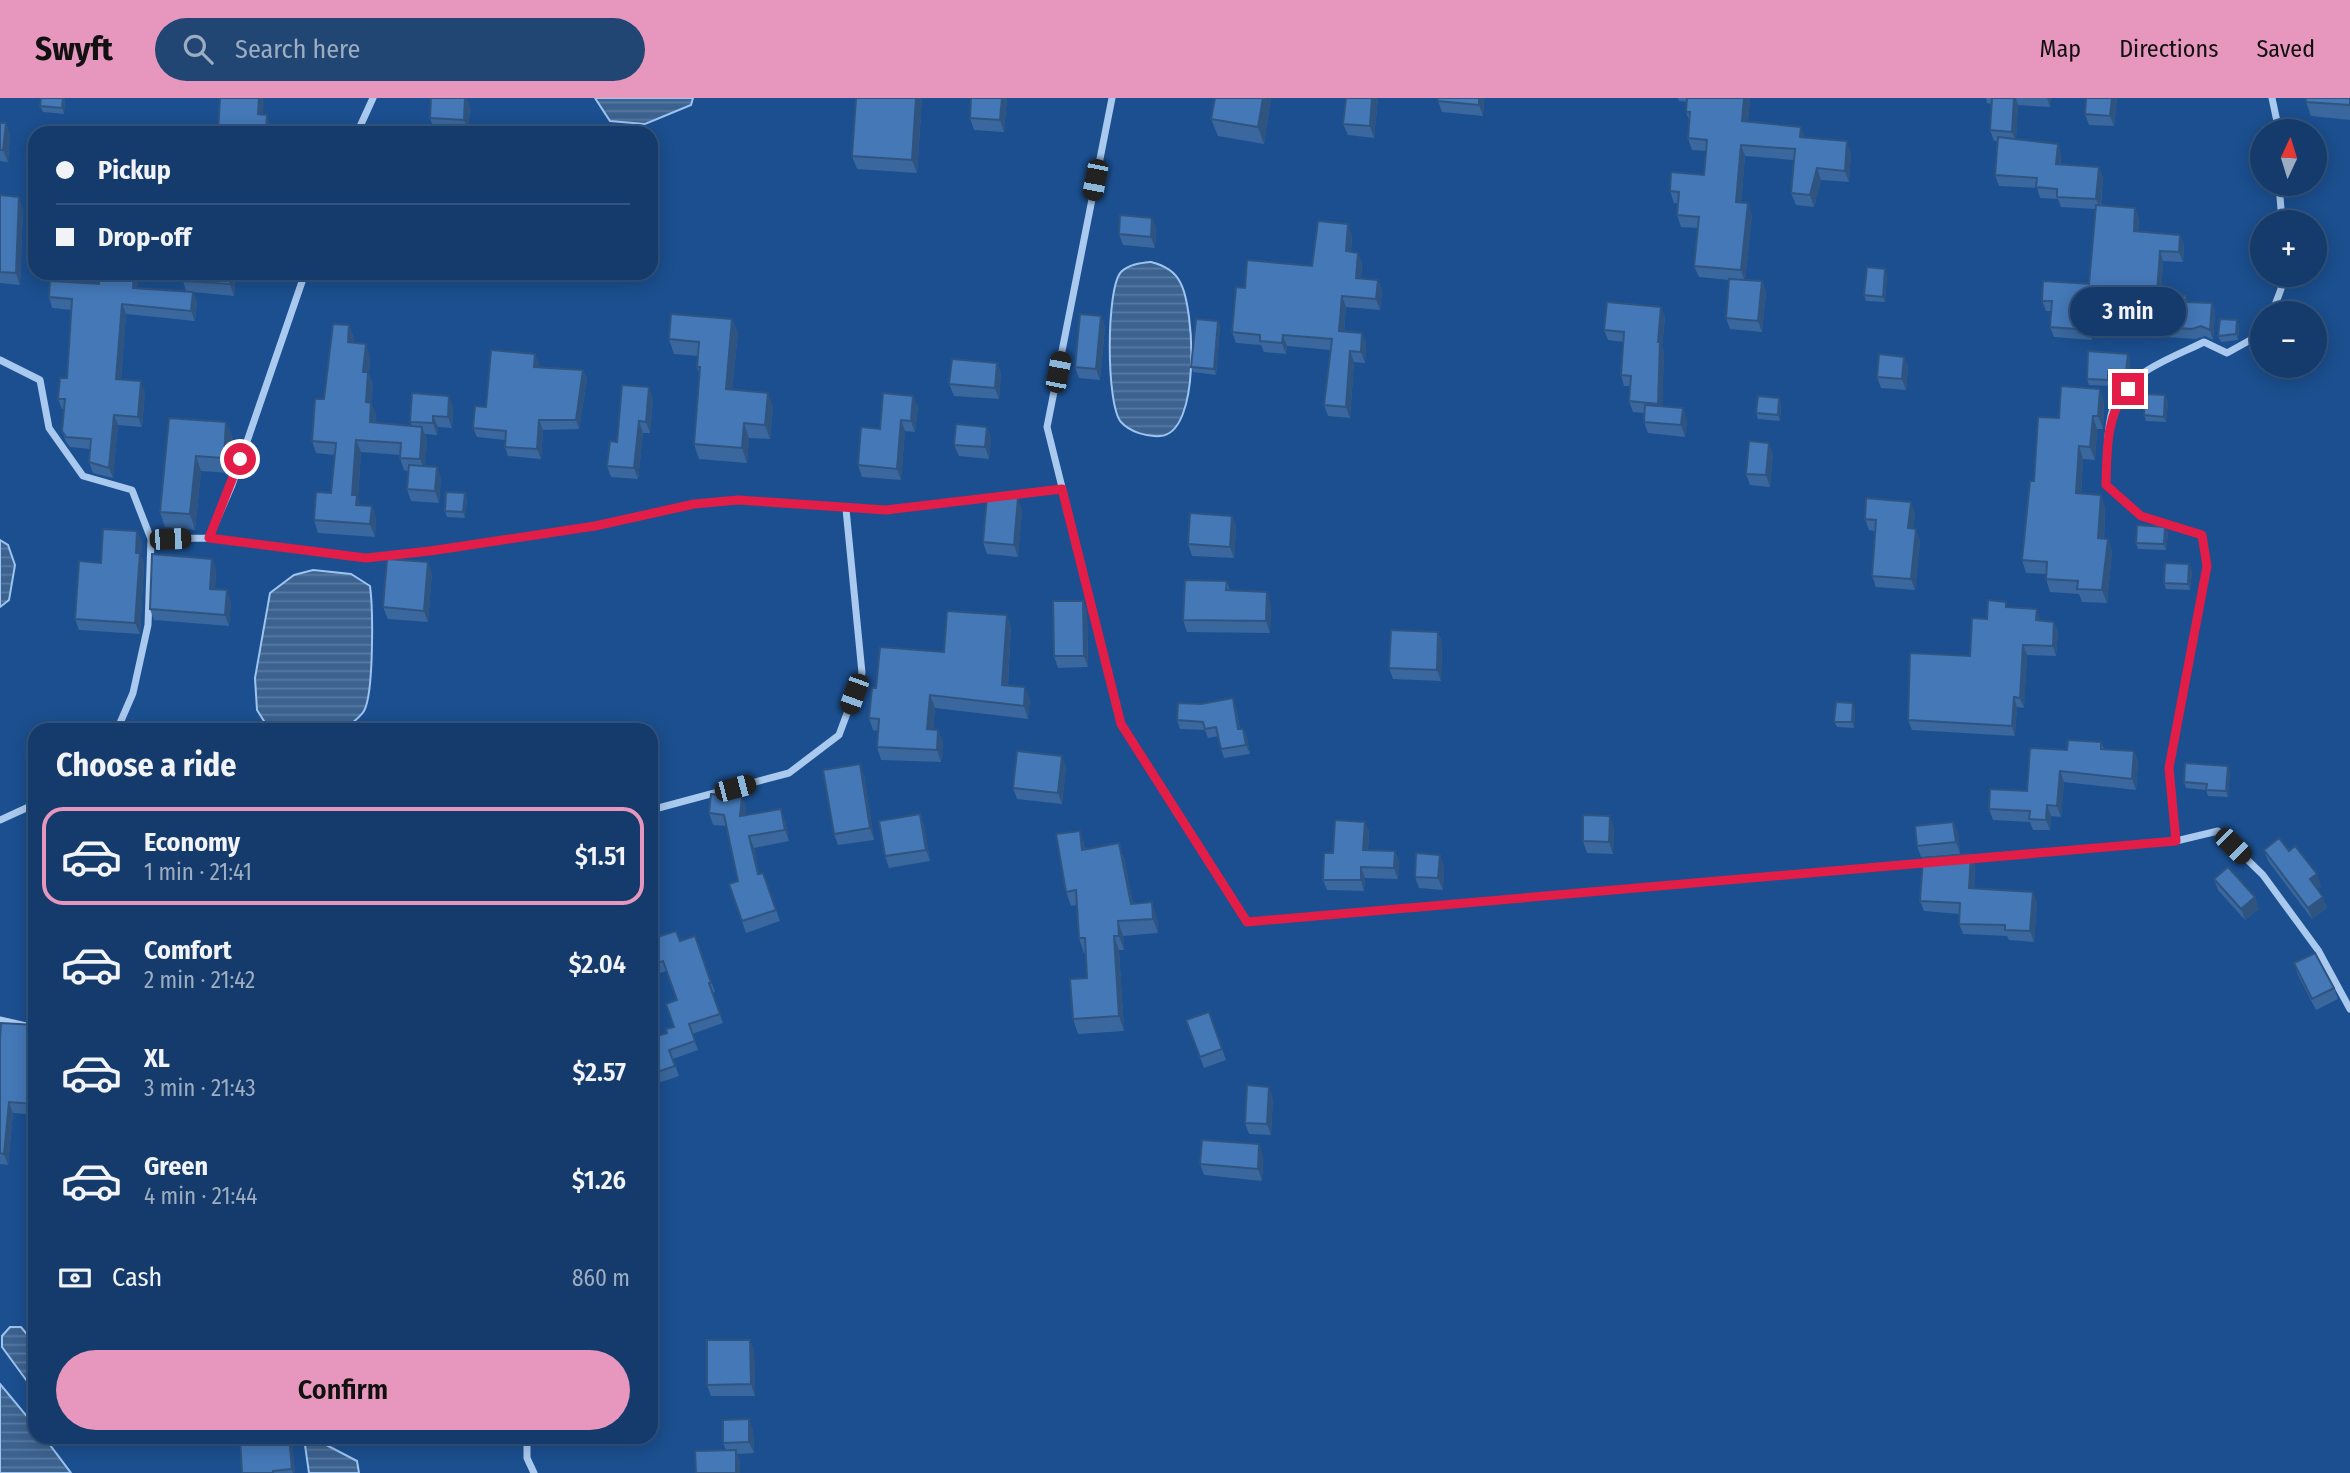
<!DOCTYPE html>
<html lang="en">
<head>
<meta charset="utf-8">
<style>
  :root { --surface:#143b6b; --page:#214673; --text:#f1f3f6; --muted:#9dadc1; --line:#33557e; --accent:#e797bd }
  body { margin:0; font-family:"Fira Sans Condensed",sans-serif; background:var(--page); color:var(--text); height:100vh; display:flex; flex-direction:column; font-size:26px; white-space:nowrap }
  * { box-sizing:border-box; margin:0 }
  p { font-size:23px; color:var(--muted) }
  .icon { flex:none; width:38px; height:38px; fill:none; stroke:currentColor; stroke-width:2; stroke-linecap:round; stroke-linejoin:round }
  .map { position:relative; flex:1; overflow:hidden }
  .side { position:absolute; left:28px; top:625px; width:630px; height:721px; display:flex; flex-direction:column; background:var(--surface); border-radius:21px; box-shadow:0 4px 18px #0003,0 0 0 2px var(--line) }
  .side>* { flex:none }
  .guide { position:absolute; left:28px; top:28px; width:630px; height:154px; border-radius:21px; box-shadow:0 4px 18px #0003,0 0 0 2px var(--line); display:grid; align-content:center; height:154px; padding:0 28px; background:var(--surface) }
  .needle { width:46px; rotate:4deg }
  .tools { position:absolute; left:2250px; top:21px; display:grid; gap:14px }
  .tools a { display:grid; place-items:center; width:77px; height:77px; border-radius:50%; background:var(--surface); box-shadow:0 4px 18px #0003,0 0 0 2px var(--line); font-size:35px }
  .end { position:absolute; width:32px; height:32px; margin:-16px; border:9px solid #e11d48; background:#fff; box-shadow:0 0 0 4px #fff }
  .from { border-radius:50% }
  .bubble { position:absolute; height:49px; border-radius:24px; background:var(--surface); box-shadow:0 4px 18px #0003,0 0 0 2px var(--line); font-size:23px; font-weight:600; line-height:49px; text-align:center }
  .car { position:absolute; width:21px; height:42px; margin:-21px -10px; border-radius:9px; box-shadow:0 0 5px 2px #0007; background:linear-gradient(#222 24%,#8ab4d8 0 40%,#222 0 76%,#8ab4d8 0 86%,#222 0) }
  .guide b { display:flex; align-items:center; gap:24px; height:66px; font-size:26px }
  .guide b+b { border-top:2px solid var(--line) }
  .guide i { width:18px; height:18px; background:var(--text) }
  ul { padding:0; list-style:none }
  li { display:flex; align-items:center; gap:21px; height:98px; margin:0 14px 10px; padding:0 14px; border:4px solid transparent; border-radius:21px }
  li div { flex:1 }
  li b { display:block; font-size:26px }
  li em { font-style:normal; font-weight:600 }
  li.selected { border-color:var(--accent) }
  li>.icon { width:63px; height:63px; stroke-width:1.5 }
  h2 { padding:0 28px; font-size:32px; line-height:84px }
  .pay { display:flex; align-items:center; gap:18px; height:77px; padding:0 28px; font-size:26px }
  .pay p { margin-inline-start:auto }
  .action { display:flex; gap:14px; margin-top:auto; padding:14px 28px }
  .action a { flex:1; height:80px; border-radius:42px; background:var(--accent); color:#111; font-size:28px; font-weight:600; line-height:80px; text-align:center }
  header { display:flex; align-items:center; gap:42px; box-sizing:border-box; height:98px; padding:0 35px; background:var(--accent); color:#111 }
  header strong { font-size:33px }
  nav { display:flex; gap:38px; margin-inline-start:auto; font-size:24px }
  .search { width:490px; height:63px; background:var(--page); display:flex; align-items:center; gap:18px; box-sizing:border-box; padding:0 24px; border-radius:38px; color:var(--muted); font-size:26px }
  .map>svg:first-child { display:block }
  .water { fill:url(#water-rules); stroke:#9cc4f0; stroke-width:2 }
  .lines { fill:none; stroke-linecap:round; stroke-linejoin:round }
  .street { stroke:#a9c9ee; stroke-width:7 }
  .wall { fill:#3a679d }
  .shaded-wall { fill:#305480 }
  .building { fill:#4478b7; stroke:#305480; stroke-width:2 }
  .route { stroke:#e11d48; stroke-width:9 }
</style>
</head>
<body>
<header>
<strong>Swyft</strong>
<div class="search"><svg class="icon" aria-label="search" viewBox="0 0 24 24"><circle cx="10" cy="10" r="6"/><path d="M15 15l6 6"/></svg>Search here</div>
<nav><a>Map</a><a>Directions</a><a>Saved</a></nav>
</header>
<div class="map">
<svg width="2350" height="1375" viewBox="0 0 2350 1375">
  <defs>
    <pattern id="water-rules" width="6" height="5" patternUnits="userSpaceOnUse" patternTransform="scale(1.75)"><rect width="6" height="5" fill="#3c6290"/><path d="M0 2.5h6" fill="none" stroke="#597aa1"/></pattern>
  </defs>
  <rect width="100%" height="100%" fill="#1b4f8f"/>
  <path class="water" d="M 595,0 L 693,0 L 691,7 L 645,26 L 610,23 Z
    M 1151,164 C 1163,167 1174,172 1180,184 C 1195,210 1201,336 1160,338 C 1147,339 1130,334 1121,324 C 1106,307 1106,190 1121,174 C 1129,166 1141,165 1151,164 Z
    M 0,442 L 8,447 L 15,467 L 9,502 L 0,509 Z
    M 313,472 L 351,476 L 370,488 C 373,510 374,595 364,613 C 360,620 349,627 343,632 L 269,631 L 257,612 L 255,580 L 270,495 L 294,477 Z
    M 10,1229 L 21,1229 L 35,1246 L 35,1294 L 2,1249 L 2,1238 Z
    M 0,1286 L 35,1328 L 35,1339 L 44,1339 L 71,1375 L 0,1375 Z
    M 311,1339 L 357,1363 L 359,1375 L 309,1375 L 304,1340 Z"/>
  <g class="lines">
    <path class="street" d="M 1112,0 L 1047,329 L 1121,626 L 1247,824 L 1931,764
      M 2272,0 L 2279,33
      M 357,35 L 373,0
      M 2279,86 L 2282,124
      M 2272,215 L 2281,191 L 2282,177
      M 0,262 L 40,282 L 49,330 L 83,378 L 132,392 L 151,441
      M 209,440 L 232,387 L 305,175
      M 117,632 L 133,595 L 148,527 L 151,441 L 209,440 L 366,460 L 430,453 L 595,428 L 694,406 L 738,402 L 886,412 L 1062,391
      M 651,712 L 789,675 L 839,637 L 862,575 L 846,411
      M 0,722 L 35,706
      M 2176,743 L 2169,670 L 2207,468 L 2202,437 L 2141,418 L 2106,387 C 2107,364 2106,325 2115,305 C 2131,273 2174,259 2204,244 L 2227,255 L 2263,235
      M 1964,761 L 2176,743 L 2218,733 L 2263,777 L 2318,852 L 2350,911
      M 0,922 L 35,930
      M 527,1339 L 527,1360 L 534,1375"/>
  </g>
  <path class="wall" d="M 65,0 L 64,16 L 43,14 L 40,8 Z
    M 431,0 L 466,0 L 470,9 L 468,34 L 434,31 L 430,20 Z
    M 856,0 L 922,0 L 917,75 L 857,71 L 852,58 Z
    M 971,0 L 1007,0 L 1004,34 L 974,32 L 970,20 Z
    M 1215,0 L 1271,0 L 1264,46 L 1218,38 L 1211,21 Z
    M 1346,0 L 1378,0 L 1374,40 L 1348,37 L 1343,26 Z
    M 1438,0 L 1484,0 L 1483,18 L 1442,14 L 1438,3 Z
    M 1678,0 L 1750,0 L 1748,23 L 1805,39 L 1851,54 L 1849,84 L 1821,82 L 1814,109 L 1796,107 L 1791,95 L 1794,62 L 1745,58 L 1741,105 L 1752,117 L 1745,182 L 1762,183 L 1766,195 L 1762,234 L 1730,231 L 1726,220 L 1729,182 L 1699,179 L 1694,168 L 1698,130 L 1681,129 L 1677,117 L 1678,105 L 1674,105 L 1670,93 L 1704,77 L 1706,53 L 1692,52 L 1688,40 L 1689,22 L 1686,14 L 1687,4 L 1679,3 Z
    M 1986,0 L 2051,0 L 2050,9 L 2018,7 L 2016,41 L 2061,56 L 2061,66 L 2099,69 L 2103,79 L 2101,108 L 2139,120 L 2138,134 L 2180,137 L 2184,147 L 2183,164 L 2163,163 L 2161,196 L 2188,204 L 2212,205 L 2215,215 L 2213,242 L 2205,238 L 2196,241 L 2136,237 L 2132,227 L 2132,222 L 2093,218 L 2092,242 L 2054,239 L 2050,229 L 2051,213 L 2046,213 L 2042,203 L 2089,186 L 2095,111 L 2061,109 L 2058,101 L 2040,100 L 2037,90 L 1999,88 L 1995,77 L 1997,43 L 1994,43 L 1990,32 L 1991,6 L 1987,5 Z
    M 2086,0 L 2117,0 L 2114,28 L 2089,27 L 2085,16 Z
    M 2350,0 L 2350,22 L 2311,18 L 2306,4 Z
    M 0,25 L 6,25 L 10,37 L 8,64 L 0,63 Z
    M 0,97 L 23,110 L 20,187 L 0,185 Z
    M 1152,120 L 1156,131 L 1155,150 L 1123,147 L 1119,136 Z
    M 1352,137 L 1351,154 L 1358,155 L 1362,166 L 1361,181 L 1378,182 L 1382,193 L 1380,212 L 1346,209 L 1344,234 L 1362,235 L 1366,246 L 1365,265 L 1354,264 L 1350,320 L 1328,318 L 1324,307 L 1330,252 L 1287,248 L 1286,256 L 1264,254 L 1261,247 L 1236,245 L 1232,234 L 1245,190 L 1312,168 Z
    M 1885,171 L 1887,177 L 1885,204 L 1866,203 L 1864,197 Z
    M 138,175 L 137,190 L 186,193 L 183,183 L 183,175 L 236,175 L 234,198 L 193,194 L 197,204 L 195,223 L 126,216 L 121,281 L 145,294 L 142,329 L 118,327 L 113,380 L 93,375 L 89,364 L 90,351 L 70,349 L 66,344 L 62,333 L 64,311 L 62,311 L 58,301 L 67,280 L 72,212 L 52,210 L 49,199 Z
    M 379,175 L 419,175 L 419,179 L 380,176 Z
    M 1101,218 L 1105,229 L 1100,282 L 1079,280 L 1075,269 Z
    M 1665,219 L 1662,248 L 1664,255 L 1662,308 L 1687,321 L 1685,339 L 1648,335 L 1644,324 L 1645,315 L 1633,314 L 1629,303 L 1630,288 L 1624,288 L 1621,277 L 1624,244 L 1608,242 L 1604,232 Z
    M 732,221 L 738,235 L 732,291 L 773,309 L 770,341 L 749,340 L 747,365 L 699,361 L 694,346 L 700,277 L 697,269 L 698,258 L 674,256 L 669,241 Z
    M 2237,222 L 2239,228 L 2238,242 L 2221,244 L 2218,238 Z
    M 349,227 L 354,240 L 354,245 L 370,258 L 369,276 L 373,287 L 371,305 L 376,317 L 375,325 L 412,328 L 410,324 L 453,309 L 452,330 L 438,329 L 437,337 L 425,336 L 427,342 L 425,368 L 441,380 L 439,405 L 411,403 L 407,391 L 408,373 L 404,372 L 400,360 L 400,357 L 361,354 L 358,400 L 360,407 L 372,408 L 376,421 L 375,439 L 318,435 L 314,422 L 331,395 L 335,357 L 316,355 L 312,343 Z
    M 1220,228 L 1216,277 L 1193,274 L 1191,269 Z
    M 2128,256 L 2130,262 L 2129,279 L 2110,280 L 2110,288 L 2089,287 L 2087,281 Z
    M 1904,259 L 1908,270 L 1906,292 L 1881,290 L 1877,279 Z
    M 539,265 L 538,269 L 583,272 L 587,281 L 579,331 L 543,332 L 541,361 L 508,358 L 505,349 L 505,342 L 477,339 L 473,330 L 486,309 Z
    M 997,265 L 1001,276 L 999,301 L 954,298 L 949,286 Z
    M 2100,291 L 2104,304 L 2103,331 L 2097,331 L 2095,362 L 2083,361 L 2081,396 L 2101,397 L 2105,410 L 2104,441 L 2108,441 L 2112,454 L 2107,505 L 2082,504 L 2079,496 L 2050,494 L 2046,481 L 2046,476 L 2026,475 L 2022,462 L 2034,383 L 2059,320 Z
    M 653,300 L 650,335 L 643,335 L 638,381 L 611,379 L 607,368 L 617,344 Z
    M 1779,300 L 1781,306 L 1780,323 L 1758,321 L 1756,315 Z
    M 2168,303 L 2166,324 L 2146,323 L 2144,317 Z
    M 918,309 L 915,334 L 905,333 L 901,382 L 862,379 L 858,367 L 880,331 Z
    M 169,320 L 226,324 L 232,339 L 229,375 L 201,373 L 195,432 L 165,429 L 160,414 Z
    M 987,329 L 991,340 L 989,361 L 959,358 L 954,347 Z
    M 1773,356 L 1770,389 L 1750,387 L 1746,376 Z
    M 467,401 L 465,420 L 447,419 L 445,413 Z
    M 1911,404 L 1915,416 L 1913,431 L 1920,442 L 1915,492 L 1876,489 L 1872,478 L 1875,433 L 1869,432 L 1865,421 Z
    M 1022,412 L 1018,459 L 987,456 L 983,444 Z
    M 1232,418 L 1236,430 L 1234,460 L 1192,458 L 1188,446 Z
    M 2165,429 L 2168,435 L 2166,452 L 2138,451 L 2136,445 Z
    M 137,433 L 142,445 L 141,457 L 144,467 L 140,536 L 79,532 L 75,521 L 101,465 Z
    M 212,461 L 216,472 L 215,491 L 231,503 L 229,528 L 154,522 L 150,511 Z
    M 2192,472 L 2190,492 L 2166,491 L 2164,485 Z
    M 432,475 L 428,524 L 388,521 L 383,509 Z
    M 1227,483 L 1230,493 L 1271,506 L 1270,535 L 1187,534 L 1183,522 Z
    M 1083,503 L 1087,514 L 1088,569 L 1058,570 L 1054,558 Z
    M 2008,509 L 2037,511 L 2040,523 L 2054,524 L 2058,534 L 2056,558 L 2027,557 L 2024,610 L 2017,609 L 2015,638 L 1912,632 L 1908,622 L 1970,558 L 1987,521 Z
    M 1011,529 L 1008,587 L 1030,601 L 1028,621 L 935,610 L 933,631 L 938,632 L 943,644 L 941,664 L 881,662 L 877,649 L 878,633 L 873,632 L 869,620 L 876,590 L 944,554 Z
    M 1438,534 L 1442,545 L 1441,583 L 1393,581 L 1389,570 Z
    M 1236,609 L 1240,631 L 1243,631 L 1247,639 L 1250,656 L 1224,660 L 1221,651 L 1218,638 L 1208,640 L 1205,632 L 1180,631 L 1177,622 Z
    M 1855,610 L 1854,630 L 1837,629 L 1834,624 Z
    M 2101,644 L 2104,651 L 2134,653 L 2138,664 L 2136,692 L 2064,684 L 2061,719 L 2051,718 L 2050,732 L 2033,732 L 2030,724 L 1993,722 L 1989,711 L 2027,693 L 2067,652 Z
    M 2228,668 L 2230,674 L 2228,699 L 2208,698 L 2206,692 L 2186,690 L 2184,684 Z
    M 1066,669 L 1062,706 L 1017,701 L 1013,690 Z
    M 864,677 L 874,742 L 838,747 L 834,736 Z
    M 742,699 L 746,710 L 745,717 L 785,722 L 789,743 L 754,750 L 759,776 L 763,775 L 780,823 L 746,835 L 729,786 L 738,783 L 726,728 L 713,727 L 709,715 Z
    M 920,716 L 924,727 L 930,763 L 889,770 L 885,758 Z
    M 1365,724 L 1369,734 L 1368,752 L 1395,753 L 1399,763 L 1398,781 L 1365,780 L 1364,793 L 1327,792 L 1323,782 L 1333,755 Z
    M 1953,724 L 1958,735 L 1960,756 L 1921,759 L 1917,748 Z
    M 1614,729 L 1613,756 L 1587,755 L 1583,743 Z
    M 1085,748 L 1086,751 L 1124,759 L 1133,806 L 1157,819 L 1158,835 L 1123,838 L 1124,852 L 1119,852 L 1124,933 L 1078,936 L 1073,921 L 1087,880 L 1085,855 L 1084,855 L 1079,840 L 1077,807 L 1071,808 L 1066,794 Z
    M 2264,752 L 2321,788 L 2317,791 L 2327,810 L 2312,821 L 2268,763 Z
    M 1975,767 L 1974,790 L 2037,804 L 2034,844 L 2009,842 L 2007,838 L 1963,836 L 1959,826 L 1959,816 L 1924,813 L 1920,803 Z
    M 1444,768 L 1443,792 L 1419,790 L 1415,779 Z
    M 2214,781 L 2259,811 L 2245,822 L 2218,792 Z
    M 695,838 L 715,894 L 712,895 L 723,925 L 692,936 L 698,952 L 673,961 L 679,978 L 652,987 L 651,983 L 651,940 L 667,935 L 674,929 L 677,902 L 666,873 L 660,875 L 651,849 L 680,843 Z
    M 2294,865 L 2334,890 L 2338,901 L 2316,912 L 2298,877 Z
    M 1209,914 L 1226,962 L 1204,970 L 1186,922 Z
    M 35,927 L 35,1017 L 13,1015 L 8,1067 L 0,1066 L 0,941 Z
    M 1273,1000 L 1271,1037 L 1249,1036 L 1245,1025 Z
    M 1263,1057 L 1262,1083 L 1204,1077 L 1200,1066 Z
    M 750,1242 L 754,1253 L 755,1298 L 711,1298 L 707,1287 Z
    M 753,1332 L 754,1355 L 737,1356 L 740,1364 L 740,1375 L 696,1375 L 726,1352 L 723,1345 Z
    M 240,1339 L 291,1339 L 295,1375 L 242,1375 Z"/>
  <path class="shaded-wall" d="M 63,0 L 65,0 L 64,16 L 62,10 Z
    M 259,0 L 264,0 L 262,27 L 258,16 Z
    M 465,0 L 466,0 L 470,9 L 468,34 L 464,22 Z
    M 916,0 L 922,0 L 917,75 L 912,62 Z
    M 1002,0 L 1007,0 L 1004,34 L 1000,22 Z
    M 1263,0 L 1271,0 L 1264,46 L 1258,29 Z
    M 1372,0 L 1378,0 L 1374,40 L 1370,28 Z
    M 1479,0 L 1484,0 L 1483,18 L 1479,7 Z
    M 1744,0 L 1750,0 L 1747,34 L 1742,23 Z
    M 2014,0 L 2016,0 L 2018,7 L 2016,44 L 2012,34 Z
    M 2047,0 L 2051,0 L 2050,9 Z
    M 2112,0 L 2117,0 L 2114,28 L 2110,18 Z
    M 267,17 L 271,28 L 271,35 L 266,35 Z
    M 6,25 L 10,37 L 8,64 L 3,52 Z
    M 1801,29 L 1805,40 L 1800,39 Z
    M 1847,43 L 1851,54 L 1849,84 L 1845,73 Z
    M 2058,46 L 2061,56 L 2060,76 L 2056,66 Z
    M 1741,47 L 1745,58 L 1740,116 L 1736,104 Z
    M 2099,69 L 2103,79 L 2100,111 L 2096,101 Z
    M 1817,70 L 1821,82 L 1814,109 L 1810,97 Z
    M 19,99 L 23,110 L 20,187 L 16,175 Z
    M 1748,105 L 1752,117 L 1745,184 L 1741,172 Z
    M 2135,110 L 2139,120 L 2137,143 L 2134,133 Z
    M 1152,120 L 1156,131 L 1155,150 L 1151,139 Z
    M 1348,126 L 1352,137 L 1350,164 L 1346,153 Z
    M 2180,137 L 2184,147 L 2183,164 L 2179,154 Z
    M 2160,153 L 2163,163 L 2161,206 L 2157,196 Z
    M 1358,155 L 1362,166 L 1360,191 L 1356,180 Z
    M 1885,171 L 1887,177 L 1885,204 L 1883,199 Z
    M 134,175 L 138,175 L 137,200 L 133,190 Z
    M 231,175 L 236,175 L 234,198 L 230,186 Z
    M 1378,182 L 1382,193 L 1380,212 L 1376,201 Z
    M 1762,183 L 1766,195 L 1762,234 L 1758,223 Z
    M 193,194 L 197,204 L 195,223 L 191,213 Z
    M 1342,198 L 1346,209 L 1343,244 L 1339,233 Z
    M 2212,205 L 2215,215 L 2213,242 L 2210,232 Z
    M 122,206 L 126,216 L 120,291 L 116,281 Z
    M 2090,208 L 2093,218 L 2092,242 L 2089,232 Z
    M 1661,209 L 1665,219 L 1662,248 L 1664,255 L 1662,316 L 1658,306 L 1658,244 Z
    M 1101,218 L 1105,229 L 1100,282 L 1096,271 Z
    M 732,221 L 738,235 L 731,305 L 726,291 Z
    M 2237,222 L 2239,228 L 2238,242 L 2236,236 Z
    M 1218,223 L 1220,228 L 1216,277 L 1214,271 Z
    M 349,227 L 354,240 L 353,257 L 348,244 Z
    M 1362,235 L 1366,246 L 1365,265 L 1361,254 Z
    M 1283,237 L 1287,248 L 1286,256 L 1282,245 Z
    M 366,246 L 370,258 L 369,276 L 373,287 L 371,305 L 376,317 L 374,337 L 370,324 L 366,304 L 363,274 Z
    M 1350,253 L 1354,264 L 1350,320 L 1346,309 Z
    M 535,256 L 539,265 L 538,278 L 534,269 Z
    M 2128,256 L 2130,262 L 2129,279 L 2126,273 Z
    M 1904,259 L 1908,270 L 1906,292 L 1902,281 Z
    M 997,265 L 1001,276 L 999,301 L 995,290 Z
    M 583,272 L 587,281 L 579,331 L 576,322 Z
    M 141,283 L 145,294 L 142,329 L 138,319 Z
    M 649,289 L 653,300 L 650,335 L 646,324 Z
    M 2100,291 L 2104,304 L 2103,331 L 2098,318 Z
    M 768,295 L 773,309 L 770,341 L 765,327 Z
    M 2165,297 L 2168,303 L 2166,324 L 2164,319 Z
    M 449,298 L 453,309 L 452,330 L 448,319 Z
    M 913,298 L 918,309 L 915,334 L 911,323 Z
    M 1779,300 L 1781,306 L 1780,323 L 1778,317 Z
    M 1683,310 L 1687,321 L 1685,339 L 1681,327 Z
    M 114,317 L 118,327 L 113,380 L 109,370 Z
    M 433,318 L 438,329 L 437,337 L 433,325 Z
    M 2093,318 L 2097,331 L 2095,362 L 2090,349 Z
    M 539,322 L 543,332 L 541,361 L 537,351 Z
    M 901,322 L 905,333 L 901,382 L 897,371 Z
    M 639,323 L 643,335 L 638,381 L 634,370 Z
    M 226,324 L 232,339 L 229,375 L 224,360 Z
    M 744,325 L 749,340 L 747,365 L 742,350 Z
    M 422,329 L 427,342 L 425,374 L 420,361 Z
    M 987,329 L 991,340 L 989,361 L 985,349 Z
    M 356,342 L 361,354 L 358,400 L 362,410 L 361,419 L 352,397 Z
    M 1769,345 L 1773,356 L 1770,389 L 1766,377 Z
    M 2079,348 L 2083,361 L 2080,408 L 2076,395 Z
    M 196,358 L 201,373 L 195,432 L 190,416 Z
    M 437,369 L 441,380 L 439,405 L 435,393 Z
    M 465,395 L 467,401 L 465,420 L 463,414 Z
    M 2101,397 L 2105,410 L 2103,453 L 2098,440 Z
    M 1018,400 L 1022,412 L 1018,459 L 1014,447 Z
    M 1911,404 L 1915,416 L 1912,442 L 1908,430 Z
    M 372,408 L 376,421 L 375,439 L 370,426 Z
    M 1232,418 L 1236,430 L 1234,460 L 1230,449 Z
    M 2165,429 L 2168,435 L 2166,452 L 2164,446 Z
    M 1916,431 L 1920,442 L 1915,492 L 1911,481 Z
    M 137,433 L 142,445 L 141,457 L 144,467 L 140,536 L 135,525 L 136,455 Z
    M 2108,441 L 2112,454 L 2107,505 L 2102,492 Z
    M 212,461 L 216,472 L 214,502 L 210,491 Z
    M 428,464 L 432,475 L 428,524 L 424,513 Z
    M 2189,466 L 2192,472 L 2190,492 L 2188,486 Z
    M 227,492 L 231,503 L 229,528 L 225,517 Z
    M 1267,494 L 1271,506 L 1270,535 L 1266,523 Z
    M 1083,503 L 1087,514 L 1088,569 L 1084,558 Z
    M 2037,511 L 2040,521 L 2040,532 L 2036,522 Z
    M 1007,517 L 1011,529 L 1007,599 L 1002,587 Z
    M 2054,524 L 2058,534 L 2056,558 L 2053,548 Z
    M 1438,534 L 1442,545 L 1441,583 L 1437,572 Z
    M 2023,547 L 2027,557 L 2024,610 L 2020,600 Z
    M 1025,589 L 1030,601 L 1028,621 L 1024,608 Z
    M 930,597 L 935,610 L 932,643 L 927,631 Z
    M 2014,599 L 2017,609 L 2015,638 L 2012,628 Z
    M 1233,600 L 1236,609 L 1241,640 L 1238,631 Z
    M 1853,605 L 1855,610 L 1854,630 L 1852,624 Z
    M 1243,631 L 1247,639 L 1250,656 L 1246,647 Z
    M 938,632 L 943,644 L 941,664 L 937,652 Z
    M 2134,653 L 2138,664 L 2136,692 L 2132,681 Z
    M 1062,658 L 1066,669 L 1062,706 L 1058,695 Z
    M 860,666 L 864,677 L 874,742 L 870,730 Z
    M 2228,668 L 2230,674 L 2228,699 L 2226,693 Z
    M 2060,673 L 2064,684 L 2061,719 L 2057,708 Z
    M 742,699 L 746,710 L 744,730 L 740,718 Z
    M 2047,707 L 2051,718 L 2050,732 L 2046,722 Z
    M 781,711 L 785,722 L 789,743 L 785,732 Z
    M 920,716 L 924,727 L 930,763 L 926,752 Z
    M 1610,718 L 1614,729 L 1613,756 L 1609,744 Z
    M 1365,724 L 1369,734 L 1367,762 L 1363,752 Z
    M 1953,724 L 1958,735 L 1960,756 L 1956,744 Z
    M 1080,733 L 1085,748 L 1087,766 L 1082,752 Z
    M 749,738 L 754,750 L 762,788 L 758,776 Z
    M 1119,745 L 1124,759 L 1136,820 L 1131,806 Z
    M 1395,753 L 1399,763 L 1398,781 L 1394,770 Z
    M 1971,756 L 1975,767 L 1973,800 L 1969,790 Z
    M 1440,757 L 1444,768 L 1443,792 L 1438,780 Z
    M 1361,769 L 1365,780 L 1364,793 L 1361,782 Z
    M 2317,776 L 2321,788 L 2314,793 L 2310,781 Z
    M 2033,794 L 2037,804 L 2034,844 L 2030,833 Z
    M 2255,799 L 2259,811 L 2245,822 L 2241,811 Z
    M 2323,799 L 2327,810 L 2312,821 L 2308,810 Z
    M 1152,804 L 1157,819 L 1158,835 L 1153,821 Z
    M 1118,823 L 1123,838 L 1124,852 L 1119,838 Z
    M 1114,838 L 1119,852 L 1124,933 L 1119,918 Z
    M 1269,989 L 1273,1000 L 1271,1037 L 1267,1026 Z
    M 9,1004 L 13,1015 L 8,1067 L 4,1056 Z
    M 1259,1046 L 1263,1057 L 1262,1083 L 1258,1071 Z
    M 750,1242 L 754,1253 L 755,1298 L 751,1286 Z
    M 749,1321 L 753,1332 L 754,1355 L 749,1344 Z
    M 289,1339 L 291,1339 L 292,1342 L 295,1375 L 293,1375 L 292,1371 Z
    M 736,1352 L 740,1364 L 740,1375 L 736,1375 Z"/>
  <path class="building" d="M 41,0 L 63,0 L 62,10 L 40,8 Z
    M 220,0 L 259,0 L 258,16 L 267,17 L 266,35 L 218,35 Z
    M 431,0 L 465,0 L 464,22 L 430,20 Z
    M 856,0 L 916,0 L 912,62 L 852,58 Z
    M 971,0 L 1002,0 L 1000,22 L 970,20 Z
    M 1215,0 L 1263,0 L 1258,29 L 1211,21 Z
    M 1346,0 L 1372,0 L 1370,28 L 1343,26 Z
    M 1438,0 L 1479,0 L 1479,7 L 1438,3 Z
    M 1687,0 L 1744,0 L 1742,23 L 1801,29 L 1800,39 L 1847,43 L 1845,73 L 1817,70 L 1810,97 L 1791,95 L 1795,51 L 1741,47 L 1736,104 L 1748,105 L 1741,172 L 1694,168 L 1699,119 L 1677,117 L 1679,94 L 1670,93 L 1671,74 L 1704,77 L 1707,42 L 1688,40 L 1690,14 L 1686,14 Z
    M 1992,0 L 2014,0 L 2012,34 L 1990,32 Z
    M 2086,0 L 2112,0 L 2110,18 L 2085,16 Z
    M 2306,0 L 2350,0 L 2350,7 L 2306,4 Z
    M 0,25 L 6,25 L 3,52 L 0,52 Z
    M 1998,39 L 2058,46 L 2056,66 L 2099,69 L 2096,101 L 2057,99 L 2057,91 L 2036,89 L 2037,80 L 1995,77 Z
    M 0,97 L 19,99 L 16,175 L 0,174 Z
    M 2096,107 L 2135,110 L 2134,133 L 2180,137 L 2179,154 L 2160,153 L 2157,196 L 2186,198 L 2186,204 L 2212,205 L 2210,232 L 2201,228 L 2192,231 L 2132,227 L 2131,212 L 2090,208 L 2089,232 L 2050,229 L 2052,203 L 2042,203 L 2043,183 L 2089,186 Z
    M 1120,117 L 1152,120 L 1151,139 L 1119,136 Z
    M 1318,123 L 1348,126 L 1346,153 L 1358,155 L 1356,180 L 1378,182 L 1376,201 L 1342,198 L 1339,233 L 1362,235 L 1361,254 L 1350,253 L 1346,309 L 1324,307 L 1332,241 L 1283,237 L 1282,245 L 1260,243 L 1260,237 L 1232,234 L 1236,189 L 1245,190 L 1247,162 L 1312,168 Z
    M 1867,169 L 1885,171 L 1883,199 L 1864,197 Z
    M 100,175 L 134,175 L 133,190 L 193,194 L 191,213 L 122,206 L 116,281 L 141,283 L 138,319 L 114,317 L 109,370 L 89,364 L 91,341 L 66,339 L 62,333 L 65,301 L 58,301 L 60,280 L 67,280 L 72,201 L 49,199 L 50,183 L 99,186 Z
    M 183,175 L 231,175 L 230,186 L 183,183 Z
    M 1729,181 L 1762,183 L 1758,223 L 1726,220 Z
    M 1607,204 L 1661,209 L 1658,244 L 1660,244 L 1658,306 L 1629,303 L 1631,278 L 1621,277 L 1624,234 L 1604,232 Z
    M 671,216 L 732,221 L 726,291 L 768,295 L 765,327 L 744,325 L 742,350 L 694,346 L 700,269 L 697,269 L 699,244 L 669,241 Z
    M 1080,216 L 1101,218 L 1096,271 L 1075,269 Z
    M 1196,221 L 1218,223 L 1214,271 L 1191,269 Z
    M 2220,221 L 2237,222 L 2236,236 L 2218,238 Z
    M 333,226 L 349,227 L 348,244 L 366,246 L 363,274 L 368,274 L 366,304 L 371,305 L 370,324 L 422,329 L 420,361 L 400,360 L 401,345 L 356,342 L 352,397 L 357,397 L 356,407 L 372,408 L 370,426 L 314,422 L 316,394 L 331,395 L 336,345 L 312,343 L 315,301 L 324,301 Z
    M 491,252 L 535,256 L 534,269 L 583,272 L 576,322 L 539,322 L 537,351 L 505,349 L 506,333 L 473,330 L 475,308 L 486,309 Z
    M 2088,253 L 2128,256 L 2126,273 L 2108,274 L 2108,282 L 2087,281 Z
    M 1879,256 L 1904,259 L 1902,281 L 1877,279 Z
    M 952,261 L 997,265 L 995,290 L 949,286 Z
    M 622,287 L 649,289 L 646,324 L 639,323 L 634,370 L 607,368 L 610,343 L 617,344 Z
    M 2061,288 L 2100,291 L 2098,318 L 2093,318 L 2090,349 L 2079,348 L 2076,395 L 2101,397 L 2098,440 L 2108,441 L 2102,492 L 2077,491 L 2078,483 L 2046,481 L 2047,464 L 2022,462 L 2030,383 L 2034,383 L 2038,319 L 2059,320 Z
    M 412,295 L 449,298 L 448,319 L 433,318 L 433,325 L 410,324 Z
    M 883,295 L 913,298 L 911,323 L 901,322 L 897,371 L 858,367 L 861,329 L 880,331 Z
    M 2145,296 L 2165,297 L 2164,319 L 2144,317 Z
    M 1758,298 L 1779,300 L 1778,317 L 1756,315 Z
    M 1645,307 L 1683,310 L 1681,327 L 1644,324 Z
    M 169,320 L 226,324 L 224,360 L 196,358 L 190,416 L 160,414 Z
    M 956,326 L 987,329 L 985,349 L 954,347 Z
    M 1749,343 L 1769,345 L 1766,377 L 1746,376 Z
    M 409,367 L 437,369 L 435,393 L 407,391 Z
    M 446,394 L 465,395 L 463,414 L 445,413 Z
    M 987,398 L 1018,400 L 1014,447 L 983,444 Z
    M 1866,400 L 1911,404 L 1908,430 L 1916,431 L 1911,481 L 1872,478 L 1876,422 L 1865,421 Z
    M 1190,415 L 1232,418 L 1230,449 L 1188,446 Z
    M 2137,427 L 2165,429 L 2164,446 L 2136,445 Z
    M 103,431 L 137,433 L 136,455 L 140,455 L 135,525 L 75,521 L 79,463 L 101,465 Z
    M 152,456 L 212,461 L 210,491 L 227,492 L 225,517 L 150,511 Z
    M 387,461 L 428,464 L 424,513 L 383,509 Z
    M 2165,465 L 2189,466 L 2188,486 L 2164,485 Z
    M 1185,482 L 1227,483 L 1226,492 L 1267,494 L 1266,523 L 1183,522 Z
    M 1988,502 L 2006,504 L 2006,509 L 2037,511 L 2036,522 L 2054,524 L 2053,548 L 2023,547 L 2020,600 L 2014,599 L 2012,628 L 1908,622 L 1910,555 L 1970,558 L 1972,520 L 1987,521 Z
    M 1053,503 L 1083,503 L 1084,558 L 1054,558 Z
    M 947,513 L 1007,517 L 1002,587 L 1025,589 L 1024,608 L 930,597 L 927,631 L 938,632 L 937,652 L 877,649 L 879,621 L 869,620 L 872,590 L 876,590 L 880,549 L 944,554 Z
    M 1391,532 L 1438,534 L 1437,572 L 1389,570 Z
    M 1233,600 L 1238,631 L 1243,631 L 1246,647 L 1221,651 L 1216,629 L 1205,631 L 1203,624 L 1177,622 L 1178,605 L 1201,606 Z
    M 1836,604 L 1853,605 L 1852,624 L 1834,624 Z
    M 2068,642 L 2101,644 L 2101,651 L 2134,653 L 2132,681 L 2060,673 L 2057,708 L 2047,707 L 2046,722 L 2029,721 L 2030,713 L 1989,711 L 1990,691 L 2027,693 L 2030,650 L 2067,652 Z
    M 1017,653 L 1062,658 L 1058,695 L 1013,690 Z
    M 2185,665 L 2228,668 L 2226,693 L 2206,692 L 2207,686 L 2184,684 Z
    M 860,666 L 870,730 L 834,736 L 823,672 Z
    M 711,696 L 742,699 L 740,718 L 781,711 L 785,732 L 749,738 L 758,776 L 763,775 L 776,812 L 742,823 L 729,786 L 738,783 L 724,717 L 709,715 Z
    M 920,716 L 926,752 L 885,758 L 879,723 Z
    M 1583,717 L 1610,718 L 1609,744 L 1583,743 Z
    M 1335,722 L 1365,724 L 1363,752 L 1395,753 L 1394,770 L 1361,769 L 1361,782 L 1323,782 L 1324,755 L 1333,755 Z
    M 1953,724 L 1956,744 L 1917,748 L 1915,728 Z
    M 1080,733 L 1082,752 L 1119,745 L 1131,806 L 1152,804 L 1153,821 L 1118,823 L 1119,838 L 1114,838 L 1119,918 L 1073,921 L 1070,881 L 1087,880 L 1085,840 L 1079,840 L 1076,792 L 1066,794 L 1056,736 Z
    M 2279,740 L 2289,753 L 2295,748 L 2317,776 L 2310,781 L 2323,799 L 2308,810 L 2264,752 Z
    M 1416,755 L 1440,757 L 1438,780 L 1415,779 Z
    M 1971,756 L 1969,790 L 2033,794 L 2030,833 L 2005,832 L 2005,827 L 1959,826 L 1960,805 L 1920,803 L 1923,760 Z
    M 2228,769 L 2255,799 L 2241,811 L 2214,781 Z
    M 676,833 L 680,843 L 695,838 L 711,885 L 709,885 L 720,916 L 689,926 L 695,943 L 669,952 L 675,968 L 651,976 L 651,940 L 667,935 L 666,931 L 674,929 L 666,906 L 677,902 L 663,863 L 657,865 L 651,849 L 651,841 Z
    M 2315,855 L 2334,890 L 2312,901 L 2294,865 Z
    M 1209,914 L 1222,951 L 1200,959 L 1186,922 Z
    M 1,925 L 35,927 L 35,992 L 34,1006 L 9,1004 L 4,1056 L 0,1055 L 0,941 Z
    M 1247,987 L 1269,989 L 1267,1026 L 1245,1025 Z
    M 1202,1042 L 1259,1046 L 1258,1071 L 1200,1066 Z
    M 707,1242 L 750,1242 L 751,1286 L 707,1287 Z
    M 749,1321 L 749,1344 L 723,1345 L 723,1322 Z
    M 240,1339 L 289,1339 L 292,1371 L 273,1373 L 273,1375 L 242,1375 Z
    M 736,1352 L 736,1375 L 696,1375 L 695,1353 Z"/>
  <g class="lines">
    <path class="route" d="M 240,361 L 209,440 L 366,460 L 430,453 L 595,428 L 694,406 L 738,402 L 886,412 L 1062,391 L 1121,626 L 1247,824 L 2176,743 L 2169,670 L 2207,468 L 2202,437 L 2141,418 L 2106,387 C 2107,353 2106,316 2128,291"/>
  </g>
</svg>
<div class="tools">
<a><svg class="needle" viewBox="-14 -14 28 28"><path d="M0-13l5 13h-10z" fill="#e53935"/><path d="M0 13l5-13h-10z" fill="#9dadc1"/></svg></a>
<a>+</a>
<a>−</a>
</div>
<i class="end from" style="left:240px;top:361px"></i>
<i class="end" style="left:2128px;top:291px"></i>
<div class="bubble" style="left:2070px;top:189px;width:116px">3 min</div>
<i class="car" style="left:1095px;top:82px;rotate:191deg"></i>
<i class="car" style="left:1058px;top:274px;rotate:11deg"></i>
<i class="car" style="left:170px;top:441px;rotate:88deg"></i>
<i class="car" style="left:854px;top:596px;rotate:200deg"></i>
<i class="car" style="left:735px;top:690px;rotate:75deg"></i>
<i class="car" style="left:2233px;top:748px;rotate:135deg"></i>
<div class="guide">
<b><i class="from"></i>Pickup</b>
<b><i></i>Drop-off</b>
</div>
<section class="side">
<h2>Choose a ride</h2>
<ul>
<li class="selected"><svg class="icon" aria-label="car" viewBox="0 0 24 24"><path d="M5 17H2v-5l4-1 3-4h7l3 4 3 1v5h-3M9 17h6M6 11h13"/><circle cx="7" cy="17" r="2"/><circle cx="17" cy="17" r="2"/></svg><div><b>Economy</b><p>1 min · 21:41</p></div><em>$1.51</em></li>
<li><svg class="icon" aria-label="car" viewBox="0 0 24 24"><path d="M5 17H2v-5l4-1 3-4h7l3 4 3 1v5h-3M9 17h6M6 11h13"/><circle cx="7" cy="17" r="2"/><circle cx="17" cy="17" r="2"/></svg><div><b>Comfort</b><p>2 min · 21:42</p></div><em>$2.04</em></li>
<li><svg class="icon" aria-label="car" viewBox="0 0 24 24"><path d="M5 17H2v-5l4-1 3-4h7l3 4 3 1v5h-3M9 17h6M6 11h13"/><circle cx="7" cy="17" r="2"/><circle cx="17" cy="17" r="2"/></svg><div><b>XL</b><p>3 min · 21:43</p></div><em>$2.57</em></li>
<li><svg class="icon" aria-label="car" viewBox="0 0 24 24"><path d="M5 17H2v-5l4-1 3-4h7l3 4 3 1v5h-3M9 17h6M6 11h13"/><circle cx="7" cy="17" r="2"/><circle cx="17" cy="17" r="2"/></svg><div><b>Green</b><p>4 min · 21:44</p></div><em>$1.26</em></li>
</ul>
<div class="pay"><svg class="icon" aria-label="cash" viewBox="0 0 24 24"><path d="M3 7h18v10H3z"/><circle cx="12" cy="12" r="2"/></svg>Cash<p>860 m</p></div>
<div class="action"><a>Confirm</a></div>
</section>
</div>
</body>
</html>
